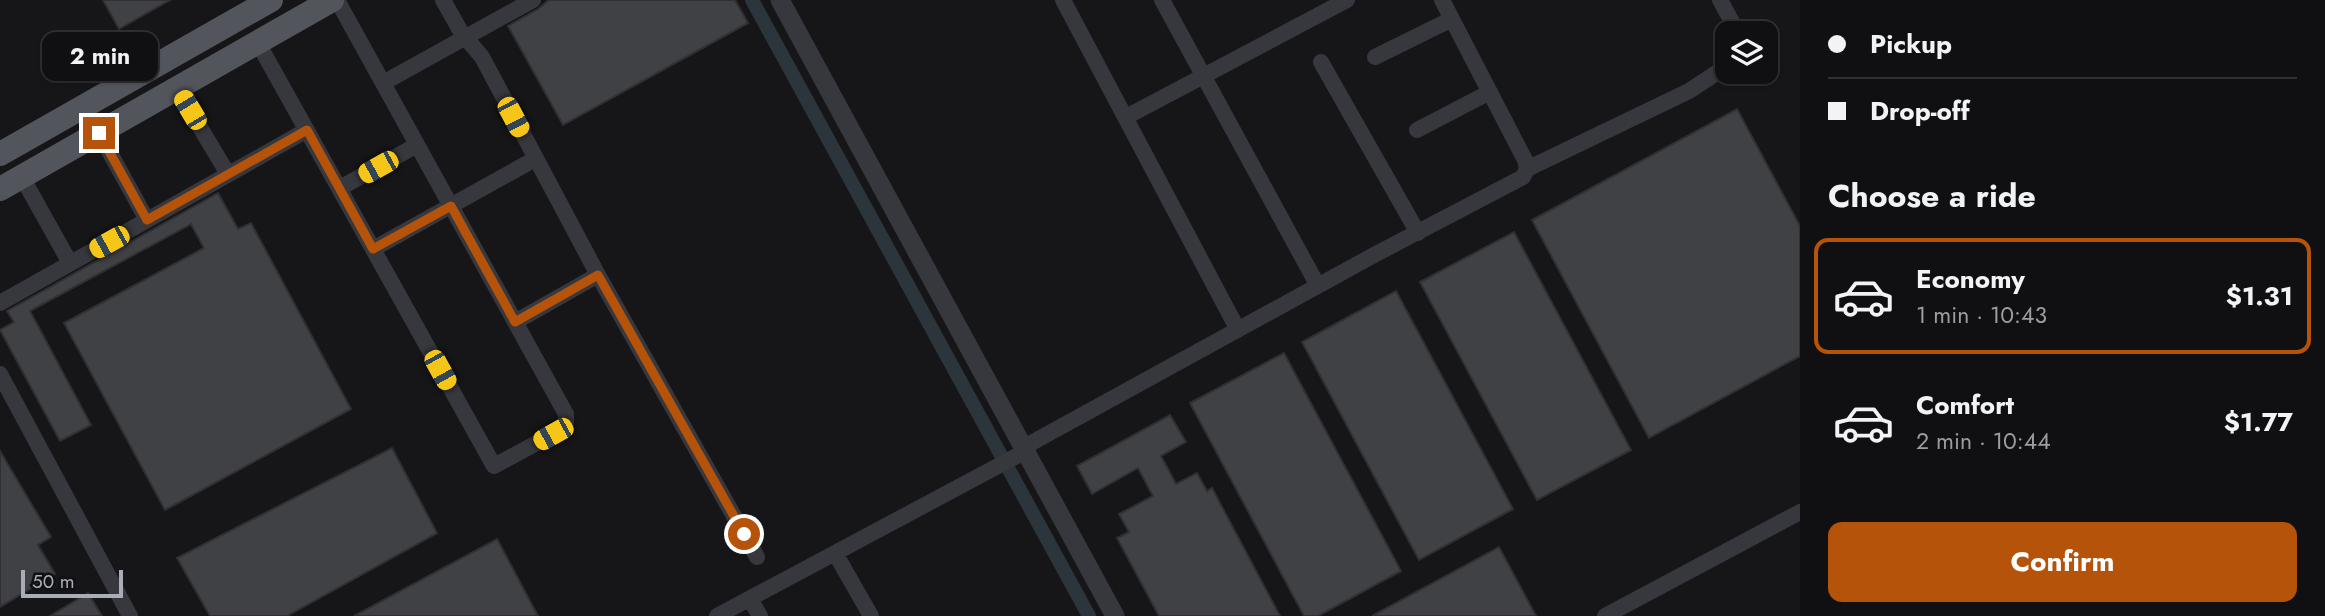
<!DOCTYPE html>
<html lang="en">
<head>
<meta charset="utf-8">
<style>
  :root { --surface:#101012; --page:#1e1e20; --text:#f1f3f6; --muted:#9c9d9f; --line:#303032; --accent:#b45309 }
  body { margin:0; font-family:Jost,sans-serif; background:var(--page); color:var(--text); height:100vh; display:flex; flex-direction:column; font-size:26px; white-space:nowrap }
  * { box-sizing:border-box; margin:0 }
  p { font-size:23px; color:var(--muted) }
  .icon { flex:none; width:38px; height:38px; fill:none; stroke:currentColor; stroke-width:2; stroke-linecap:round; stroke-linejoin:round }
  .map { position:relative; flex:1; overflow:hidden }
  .drawer { display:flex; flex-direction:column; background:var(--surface); width:525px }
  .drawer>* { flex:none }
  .guide { display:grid; align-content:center; height:154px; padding:0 28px; background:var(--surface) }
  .tools { position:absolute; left:1715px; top:21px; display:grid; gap:14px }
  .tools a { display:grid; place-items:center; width:63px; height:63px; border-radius:14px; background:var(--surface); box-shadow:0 2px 5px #0004,0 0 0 2px var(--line); font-size:35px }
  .scale { position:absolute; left:21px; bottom:18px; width:102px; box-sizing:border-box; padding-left:7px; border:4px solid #a8adb8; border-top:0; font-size:19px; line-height:24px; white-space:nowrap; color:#a8adb8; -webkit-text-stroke:5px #111113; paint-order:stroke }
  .end { position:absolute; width:32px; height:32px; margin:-16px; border:9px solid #b45309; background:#fff; box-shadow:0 0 0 4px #fff }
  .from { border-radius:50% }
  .bubble { position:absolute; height:49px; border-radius:14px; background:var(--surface); box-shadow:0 2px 5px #0004,0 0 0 2px var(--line); font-size:23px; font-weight:700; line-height:49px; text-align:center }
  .car { position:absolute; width:21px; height:42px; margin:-21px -10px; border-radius:9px; box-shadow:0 0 5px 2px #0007; background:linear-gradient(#f5c518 24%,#345 0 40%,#f5c518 0 76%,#345 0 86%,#f5c518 0) }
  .guide b { display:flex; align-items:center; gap:24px; height:66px; font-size:26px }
  .guide b+b { border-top:2px solid var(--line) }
  .guide i { width:18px; height:18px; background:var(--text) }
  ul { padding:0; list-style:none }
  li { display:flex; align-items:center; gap:21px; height:116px; margin:0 14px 10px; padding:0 14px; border:4px solid transparent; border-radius:14px }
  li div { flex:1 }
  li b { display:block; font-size:26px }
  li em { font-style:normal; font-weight:700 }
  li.selected { border-color:var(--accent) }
  li>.icon { width:63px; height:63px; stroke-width:1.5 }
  h2 { padding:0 28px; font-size:32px; line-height:84px }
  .cta { display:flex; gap:14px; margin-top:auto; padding:14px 28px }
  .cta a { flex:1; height:80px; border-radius:14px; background:var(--accent); color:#fff; font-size:28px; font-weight:700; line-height:80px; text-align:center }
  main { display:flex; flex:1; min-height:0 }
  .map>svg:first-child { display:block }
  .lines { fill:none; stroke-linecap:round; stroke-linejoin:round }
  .canal { stroke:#2c353c; stroke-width:14 }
  .building { fill:#404145; stroke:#303034; stroke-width:2 }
  .minor { stroke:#37383d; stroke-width:16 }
  .tertiary { stroke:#37383d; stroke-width:19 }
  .primary { stroke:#53555c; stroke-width:24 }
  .route { stroke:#b45309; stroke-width:9 }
</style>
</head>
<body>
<main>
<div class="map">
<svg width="1800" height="616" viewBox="0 0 1800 616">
  <rect width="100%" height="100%" fill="#161618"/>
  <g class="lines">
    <path class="canal" d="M 752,0 L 1089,616"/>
  </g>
  <path class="building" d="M 103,0 L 170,0 L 119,29 Z
    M 549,0 L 735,0 L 748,23 L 563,125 L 508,26 L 538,9 Z
    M 1737,109 L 1800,226 L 1800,356 L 1649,438 L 1532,220 Z
    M 218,193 L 238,229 L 251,223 L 351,409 L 165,510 L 64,323 L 204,248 L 191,224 L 30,311 L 91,425 L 60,441 L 0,330 L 14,322 L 7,311 Z
    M 1514,232 L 1631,450 L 1537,500 L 1420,282 Z
    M 1396,291 L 1513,509 L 1419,560 L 1302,342 Z
    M 1284,353 L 1401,571 L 1318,616 L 1304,616 L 1190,403 Z
    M 1170,415 L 1186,442 L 1161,456 L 1176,484 L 1197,473 L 1207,491 L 1212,488 L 1280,616 L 1159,616 L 1117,538 L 1129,532 L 1119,514 L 1153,496 L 1138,468 L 1092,494 L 1077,466 Z
    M 392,448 L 437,533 L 287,616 L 210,616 L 177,558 Z
    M 0,451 L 51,537 L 38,545 L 55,574 L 0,607 Z
    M 497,539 L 538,616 L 354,616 Z
    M 1499,547 L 1536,616 L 1372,616 Z
    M 88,593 L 102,616 L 50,616 Z"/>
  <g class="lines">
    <path class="minor" d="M 443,0 L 461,32 L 482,57 L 598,275 L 757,557
      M 1063,0 L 1238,330
      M 1162,0 L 1318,286
      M 1720,0 L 1738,33
      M 258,43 L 494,466 L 559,431 L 566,424 L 566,414 L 337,0
      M 1375,57 L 1452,19
      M 1321,62 L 1418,233
      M 383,83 L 533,0
      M 177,89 L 228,174
      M 1126,117 L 1347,0
      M 1417,130 L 1490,92
      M 99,133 L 147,220
      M 1527,169 L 1689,91 L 1727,66
      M 22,177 L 70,263
      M 340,188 L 417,145
      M 373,249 L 535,159
      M 0,303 L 307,130
      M 515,322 L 598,275
      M 0,374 L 130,616
      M 1024,447 L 1374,255 L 1523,177 L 1527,169 L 1525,160 L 1442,0
      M 835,553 L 871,616
      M 750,599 L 760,616
      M 717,616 L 1026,451
      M 1605,616 L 1800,512"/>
    <path class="tertiary" d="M 780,0 L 1115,616"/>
    <path class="primary" d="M 0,154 L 271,0
      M 0,189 L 332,0"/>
  </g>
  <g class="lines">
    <path class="route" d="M 99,133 L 147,220 L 307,130 L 373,249 L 451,206 L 515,322 L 598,275 L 744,534"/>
  </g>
</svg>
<div class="tools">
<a><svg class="icon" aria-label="layers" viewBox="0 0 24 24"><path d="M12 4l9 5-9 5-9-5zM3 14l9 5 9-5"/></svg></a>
</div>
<div class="scale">50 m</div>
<i class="end from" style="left:744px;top:534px"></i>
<i class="end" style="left:99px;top:133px"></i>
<div class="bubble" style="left:42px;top:32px;width:116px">2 min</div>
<i class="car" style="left:190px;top:110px;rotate:329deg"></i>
<i class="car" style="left:513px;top:117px;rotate:152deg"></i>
<i class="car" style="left:378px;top:167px;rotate:241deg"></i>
<i class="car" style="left:109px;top:242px;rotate:241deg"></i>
<i class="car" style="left:440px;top:370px;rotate:151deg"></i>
<i class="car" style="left:553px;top:434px;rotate:241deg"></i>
</div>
<section class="drawer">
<div class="guide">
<b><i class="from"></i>Pickup</b>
<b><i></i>Drop-off</b>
</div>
<h2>Choose a ride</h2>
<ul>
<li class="selected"><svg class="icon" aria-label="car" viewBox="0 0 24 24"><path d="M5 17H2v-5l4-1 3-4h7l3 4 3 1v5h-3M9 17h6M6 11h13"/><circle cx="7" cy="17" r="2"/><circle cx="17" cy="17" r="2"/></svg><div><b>Economy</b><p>1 min · 10:43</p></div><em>$1.31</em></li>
<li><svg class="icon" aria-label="car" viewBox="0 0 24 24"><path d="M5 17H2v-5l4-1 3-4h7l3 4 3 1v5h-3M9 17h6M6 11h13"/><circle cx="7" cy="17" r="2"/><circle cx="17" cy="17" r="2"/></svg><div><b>Comfort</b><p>2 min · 10:44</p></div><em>$1.77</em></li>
</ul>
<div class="cta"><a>Confirm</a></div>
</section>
</main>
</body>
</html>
